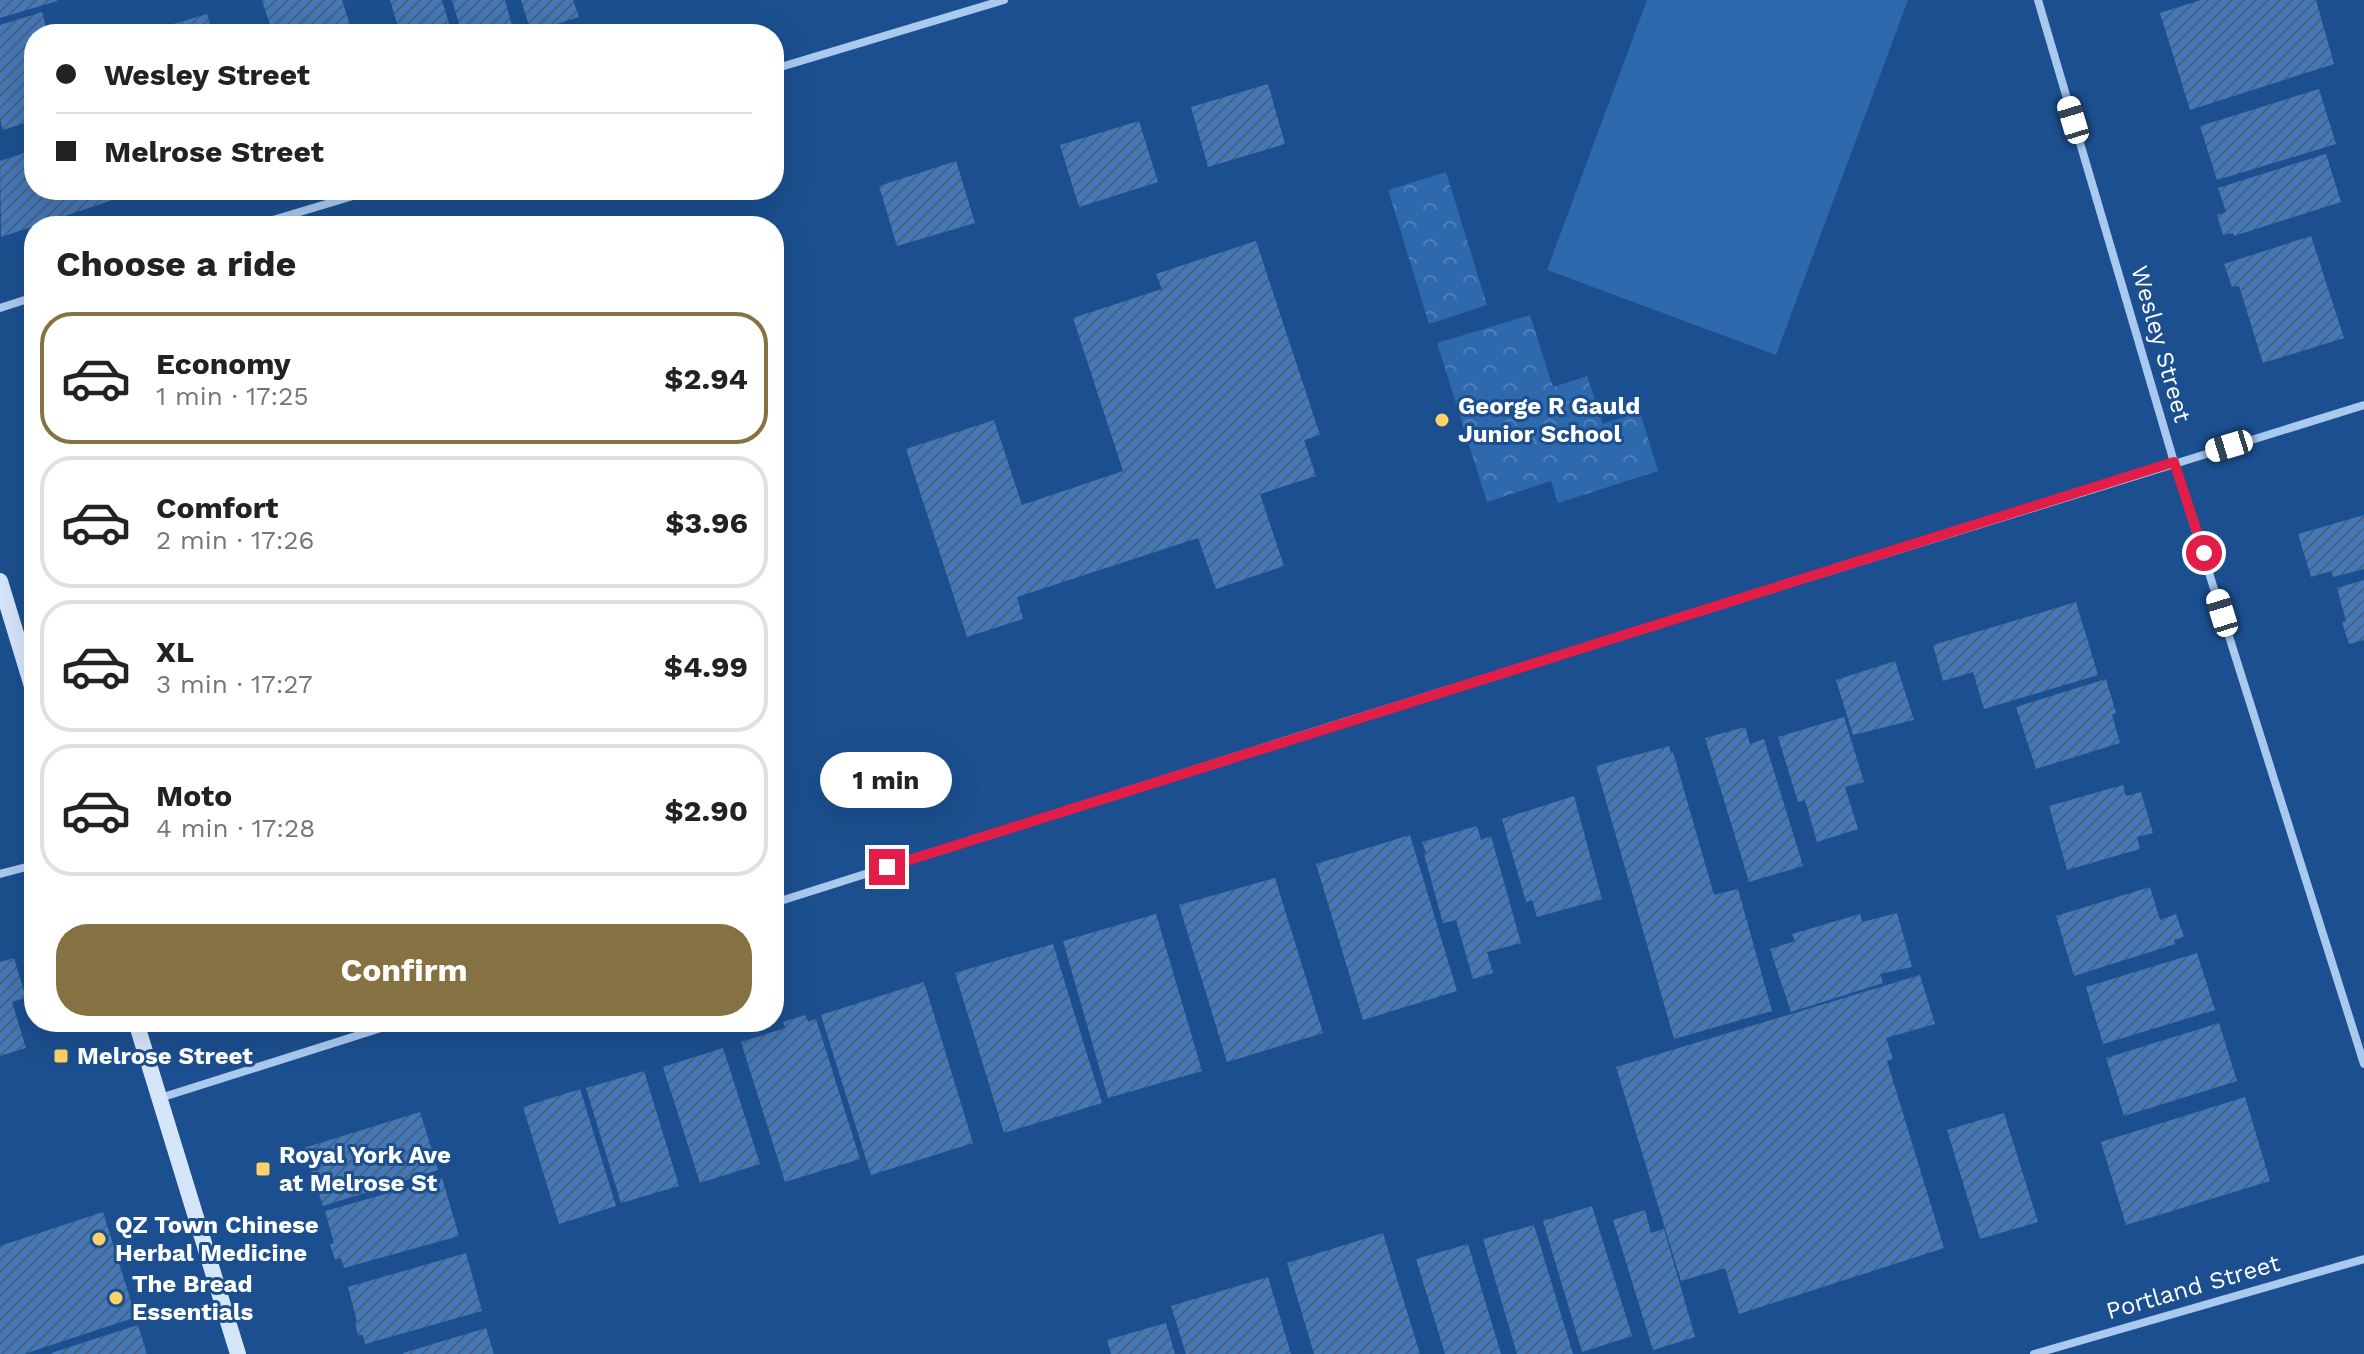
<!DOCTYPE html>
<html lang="en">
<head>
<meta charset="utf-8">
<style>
  :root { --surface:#fff; --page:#f6f6f6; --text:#222; --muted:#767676; --line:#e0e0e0; --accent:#857141 }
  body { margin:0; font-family:"Work Sans",sans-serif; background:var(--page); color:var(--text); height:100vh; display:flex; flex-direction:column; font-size:30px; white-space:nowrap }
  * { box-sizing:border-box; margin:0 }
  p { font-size:26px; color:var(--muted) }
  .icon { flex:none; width:44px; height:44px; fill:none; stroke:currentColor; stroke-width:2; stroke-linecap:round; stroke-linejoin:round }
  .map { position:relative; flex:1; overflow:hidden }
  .details { position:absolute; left:24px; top:216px; width:760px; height:816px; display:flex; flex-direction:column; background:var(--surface); border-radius:32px; box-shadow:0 8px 32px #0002 }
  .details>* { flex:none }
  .banner { position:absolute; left:24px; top:24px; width:760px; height:176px; border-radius:32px; box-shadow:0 8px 32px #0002; display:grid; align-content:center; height:176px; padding:0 32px; background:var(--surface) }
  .end { position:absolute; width:36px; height:36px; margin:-18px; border:10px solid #e11d48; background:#fff; box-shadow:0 0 0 4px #fff }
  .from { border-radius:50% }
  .bubble { position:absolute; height:56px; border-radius:28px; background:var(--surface); box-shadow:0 8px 32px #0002; font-size:26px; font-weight:700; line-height:56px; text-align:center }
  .car { position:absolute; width:24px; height:48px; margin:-24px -12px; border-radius:10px; box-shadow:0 0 6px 2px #0007; background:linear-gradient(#fff 24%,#345 0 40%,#fff 0 76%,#345 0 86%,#fff 0) }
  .banner b { display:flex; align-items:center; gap:28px; height:76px; font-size:30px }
  .banner b+b { border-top:2px solid var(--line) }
  .banner i { width:20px; height:20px; background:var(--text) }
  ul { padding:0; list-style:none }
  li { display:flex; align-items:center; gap:24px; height:132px; margin:0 16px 12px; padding:0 16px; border:4px solid var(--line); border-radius:32px }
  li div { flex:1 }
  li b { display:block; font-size:30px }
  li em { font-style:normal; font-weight:700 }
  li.current { border-color:var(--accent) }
  li>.icon { width:72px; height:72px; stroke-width:1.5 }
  h2 { padding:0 32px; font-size:36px; line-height:96px }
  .action { display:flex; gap:16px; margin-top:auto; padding:16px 32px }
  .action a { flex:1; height:92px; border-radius:32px; background:var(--accent); color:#fff; font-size:32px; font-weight:700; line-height:92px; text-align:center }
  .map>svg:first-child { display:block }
  .grass { fill:#2e69ad }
  .park { fill:url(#park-crowns) }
  .building { fill:url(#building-hatch) }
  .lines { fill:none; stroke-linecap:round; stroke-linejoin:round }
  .street { stroke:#a9c9ee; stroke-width:8 }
  .secondary { stroke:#d6e6fa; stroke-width:16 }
  .route { stroke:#e11d48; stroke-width:10 }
  .poi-dot { fill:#ffd166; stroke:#1b4f8f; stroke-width:3 }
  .labels { text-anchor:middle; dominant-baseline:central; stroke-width:6; stroke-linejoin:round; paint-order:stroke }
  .street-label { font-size:24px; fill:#fff; stroke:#1b4f8f }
  .poi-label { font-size:24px; font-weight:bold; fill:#fff; stroke:#1b4f8f; text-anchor:start }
</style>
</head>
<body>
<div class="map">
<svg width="2364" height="1354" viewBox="0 0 2364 1354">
  <defs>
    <pattern id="park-crowns" width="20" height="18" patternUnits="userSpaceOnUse" patternTransform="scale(2)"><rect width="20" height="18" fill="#2e69ad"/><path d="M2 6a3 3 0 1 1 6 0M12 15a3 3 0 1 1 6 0" fill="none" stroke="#4d80b9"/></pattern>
    <pattern id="building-hatch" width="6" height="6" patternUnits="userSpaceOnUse" patternTransform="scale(2)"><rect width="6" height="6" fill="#4478b7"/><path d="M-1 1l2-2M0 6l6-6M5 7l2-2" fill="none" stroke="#486282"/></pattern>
  </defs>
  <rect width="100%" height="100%" fill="#1b4f8f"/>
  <path class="grass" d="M 1647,0 L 1908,0 L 1776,355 L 1547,270 Z"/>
  <path class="park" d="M 1446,172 L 1487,305 L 1429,324 L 1388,190 Z
    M 1530,315 L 1553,387 L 1587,376 L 1603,424 L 1640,412 L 1658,471 L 1558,503 L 1551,481 L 1487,502 L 1437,343 Z"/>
  <path class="building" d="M 0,0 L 57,0 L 57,1 L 0,18 Z
    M 262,0 L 342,0 L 353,34 L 273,34 Z
    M 390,0 L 442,0 L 452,34 L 400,34 Z
    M 452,0 L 505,0 L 512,25 L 481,34 L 462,34 Z
    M 521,0 L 573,0 L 579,17 L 531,32 Z
    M 2201,0 L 2316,0 L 2334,64 L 2190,110 L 2160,13 Z
    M 42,12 L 48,34 L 34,34 L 34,120 L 3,130 L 0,119 L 0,25 Z
    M 207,14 L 213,34 L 143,34 L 143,33 Z
    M 1268,84 L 1285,144 L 1208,167 L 1191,107 Z
    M 2319,89 L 2336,144 L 2217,180 L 2200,126 Z
    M 1139,121 L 1158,182 L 1079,207 L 1060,145 Z
    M 34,150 L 34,190 L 110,190 L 113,200 L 1,237 L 0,161 Z
    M 2326,154 L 2341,202 L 2234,236 L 2233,233 L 2223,235 L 2217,215 L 2226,212 L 2218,188 Z
    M 956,161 L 975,223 L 897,246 L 879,186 Z
    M 2311,236 L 2344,338 L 2263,363 L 2239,286 L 2232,287 L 2224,264 Z
    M 1256,241 L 1320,435 L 1304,440 L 1316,476 L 1260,494 L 1284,566 L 1216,589 L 1198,538 L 1017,597 L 1023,619 L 967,637 L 906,449 L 994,420 L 1022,505 L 1123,471 L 1073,318 L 1162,289 L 1156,274 Z
    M 2364,515 L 2364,569 L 2333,577 L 2331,571 L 2311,577 L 2298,534 Z
    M 2364,580 L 2364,640 L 2349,644 L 2342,622 L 2346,621 L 2337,588 Z
    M 2076,602 L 2098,675 L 1984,709 L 1973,672 L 1943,681 L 1933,645 Z
    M 1895,661 L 1914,720 L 1853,735 L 1836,680 Z
    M 2106,679 L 2116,713 L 2112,715 L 2120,743 L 2036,769 L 2016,707 Z
    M 1844,717 L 1864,782 L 1845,787 L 1858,829 L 1817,842 L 1805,800 L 1798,802 L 1778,737 Z
    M 1745,727 L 1750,744 L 1764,739 L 1803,866 L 1749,882 L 1705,738 Z
    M 1669,746 L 1671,753 L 1673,752 L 1714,895 L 1738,889 L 1772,1011 L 1674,1039 L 1596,766 Z
    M 2123,785 L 2126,796 L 2141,792 L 2153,833 L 2137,837 L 2140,849 L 2067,870 L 2049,806 Z
    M 1574,796 L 1602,899 L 1537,917 L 1532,900 L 1526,902 L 1502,819 Z
    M 1477,826 L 1481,840 L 1491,836 L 1521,943 L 1487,952 L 1493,973 L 1473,979 L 1456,920 L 1443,923 L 1424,854 L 1426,853 L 1422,842 Z
    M 1410,835 L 1457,991 L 1363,1020 L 1316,864 Z
    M 1275,878 L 1323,1033 L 1227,1062 L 1179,905 Z
    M 2150,887 L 2160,920 L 2176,914 L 2184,937 L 2174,940 L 2175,944 L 2074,976 L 2056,916 Z
    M 1897,913 L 1912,967 L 1880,974 L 1883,983 L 1791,1012 L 1770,949 L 1795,941 L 1792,934 L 1860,914 L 1862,922 Z
    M 1156,914 L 1202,1071 L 1108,1098 L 1063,941 Z
    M 1053,944 L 1102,1103 L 1004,1133 L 955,973 Z
    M 2197,953 L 2215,1010 L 2103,1044 L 2086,987 Z
    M 14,958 L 26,998 L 12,1002 L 26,1048 L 0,1056 L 0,962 Z
    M 1920,975 L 1935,1024 L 1886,1038 L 1893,1059 L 1887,1061 L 1944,1248 L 1739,1314 L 1725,1268 L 1681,1281 L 1616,1067 Z
    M 924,982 L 973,1143 L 871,1175 L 821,1015 Z
    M 806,1015 L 808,1022 L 816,1019 L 860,1159 L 785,1182 L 741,1042 L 785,1028 L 783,1022 Z
    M 2219,1023 L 2237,1081 L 2124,1116 L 2106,1058 Z
    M 723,1048 L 760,1164 L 700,1183 L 663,1067 Z
    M 644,1071 L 679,1186 L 621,1203 L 586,1088 Z
    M 580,1089 L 616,1206 L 559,1224 L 523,1107 Z
    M 2245,1097 L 2270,1181 L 2126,1225 L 2101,1142 Z
    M 420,1112 L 438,1170 L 323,1206 L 304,1148 Z
    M 2004,1113 L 2038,1222 L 1980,1239 L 1947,1130 Z
    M 442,1178 L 459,1236 L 344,1268 L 341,1258 L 335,1260 L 330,1244 L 334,1243 L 325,1211 Z
    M 1592,1206 L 1632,1336 L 1582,1352 L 1543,1221 Z
    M 1645,1210 L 1651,1233 L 1664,1229 L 1695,1337 L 1653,1350 L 1613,1220 Z
    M 103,1212 L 136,1317 L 24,1354 L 0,1354 L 0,1246 Z
    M 1534,1225 L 1573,1354 L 1517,1354 L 1483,1239 Z
    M 1383,1233 L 1420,1354 L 1314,1354 L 1287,1263 Z
    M 1468,1244 L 1501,1354 L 1445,1354 L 1416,1259 Z
    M 466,1253 L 482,1311 L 365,1344 L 363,1335 L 358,1335 L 355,1323 L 357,1322 L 348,1287 Z
    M 1268,1277 L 1291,1354 L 1186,1354 L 1171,1306 Z
    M 1166,1323 L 1175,1354 L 1111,1354 L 1107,1340 Z
    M 138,1325 L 147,1354 L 51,1354 L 51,1353 Z
    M 486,1328 L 494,1354 L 403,1354 L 403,1353 Z"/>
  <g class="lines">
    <path class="street" d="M 2038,0 L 2174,462 L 2364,1064
      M 774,69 L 1004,0
      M 253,226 L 373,190
      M 0,308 L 34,297
      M 0,874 L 34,865
      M 774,903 L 1341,723 L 2364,405
      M 160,1098 L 400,1022
      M 2034,1354 L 2364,1259"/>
    <path class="secondary" d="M 0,581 L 34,693
      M 136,1022 L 238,1354"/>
  </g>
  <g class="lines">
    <path class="route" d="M 887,867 L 2174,462 L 2204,553"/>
  </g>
  <g class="poi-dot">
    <circle cx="1442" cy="420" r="8"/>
    <rect x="53" y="1048" width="16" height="16" rx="4"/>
    <rect x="255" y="1161" width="16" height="16" rx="4"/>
    <circle cx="99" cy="1239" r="8"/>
    <circle cx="116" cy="1298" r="8"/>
  </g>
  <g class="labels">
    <g class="street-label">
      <text transform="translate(2161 344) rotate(74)">Wesley Street</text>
      <text transform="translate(2193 1287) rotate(-16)">Portland Street</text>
    </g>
    <g class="poi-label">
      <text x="1458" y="406">George R Gauld<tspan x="1458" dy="28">Junior School</tspan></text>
      <text x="77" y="1056">Melrose Street</text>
      <text x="279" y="1155">Royal York Ave<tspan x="279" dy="28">at Melrose St</tspan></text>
      <text x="115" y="1225">QZ Town Chinese<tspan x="115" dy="28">Herbal Medicine</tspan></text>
      <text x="132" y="1284">The Bread<tspan x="132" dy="28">Essentials</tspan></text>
    </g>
  </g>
</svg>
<i class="end from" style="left:2204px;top:553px"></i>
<i class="end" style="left:887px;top:867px"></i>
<div class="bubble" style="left:820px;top:752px;width:132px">1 min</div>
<i class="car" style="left:2073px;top:120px;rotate:343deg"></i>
<i class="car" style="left:2229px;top:446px;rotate:253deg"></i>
<i class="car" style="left:2222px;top:613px;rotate:343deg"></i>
<div class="banner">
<b><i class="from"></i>Wesley Street</b>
<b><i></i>Melrose Street</b>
</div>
<section class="details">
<h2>Choose a ride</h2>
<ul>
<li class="current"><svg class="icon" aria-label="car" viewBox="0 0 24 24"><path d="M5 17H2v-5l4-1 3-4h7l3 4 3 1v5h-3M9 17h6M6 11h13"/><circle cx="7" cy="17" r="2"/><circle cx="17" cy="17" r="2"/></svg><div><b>Economy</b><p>1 min · 17:25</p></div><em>$2.94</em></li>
<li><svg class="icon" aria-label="car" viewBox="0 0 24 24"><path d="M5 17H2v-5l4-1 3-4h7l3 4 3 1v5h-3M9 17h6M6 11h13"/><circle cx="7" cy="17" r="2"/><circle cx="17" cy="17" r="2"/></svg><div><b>Comfort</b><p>2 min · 17:26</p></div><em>$3.96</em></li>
<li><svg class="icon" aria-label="car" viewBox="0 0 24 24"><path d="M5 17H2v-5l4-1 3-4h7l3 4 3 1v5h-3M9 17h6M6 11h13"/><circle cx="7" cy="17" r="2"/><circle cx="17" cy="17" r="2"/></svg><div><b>XL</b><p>3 min · 17:27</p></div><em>$4.99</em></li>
<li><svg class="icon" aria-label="car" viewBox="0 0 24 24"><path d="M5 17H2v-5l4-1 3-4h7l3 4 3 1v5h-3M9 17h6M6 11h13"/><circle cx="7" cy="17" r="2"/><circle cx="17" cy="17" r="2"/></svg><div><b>Moto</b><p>4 min · 17:28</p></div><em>$2.90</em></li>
</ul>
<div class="action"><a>Confirm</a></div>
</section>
</div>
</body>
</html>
